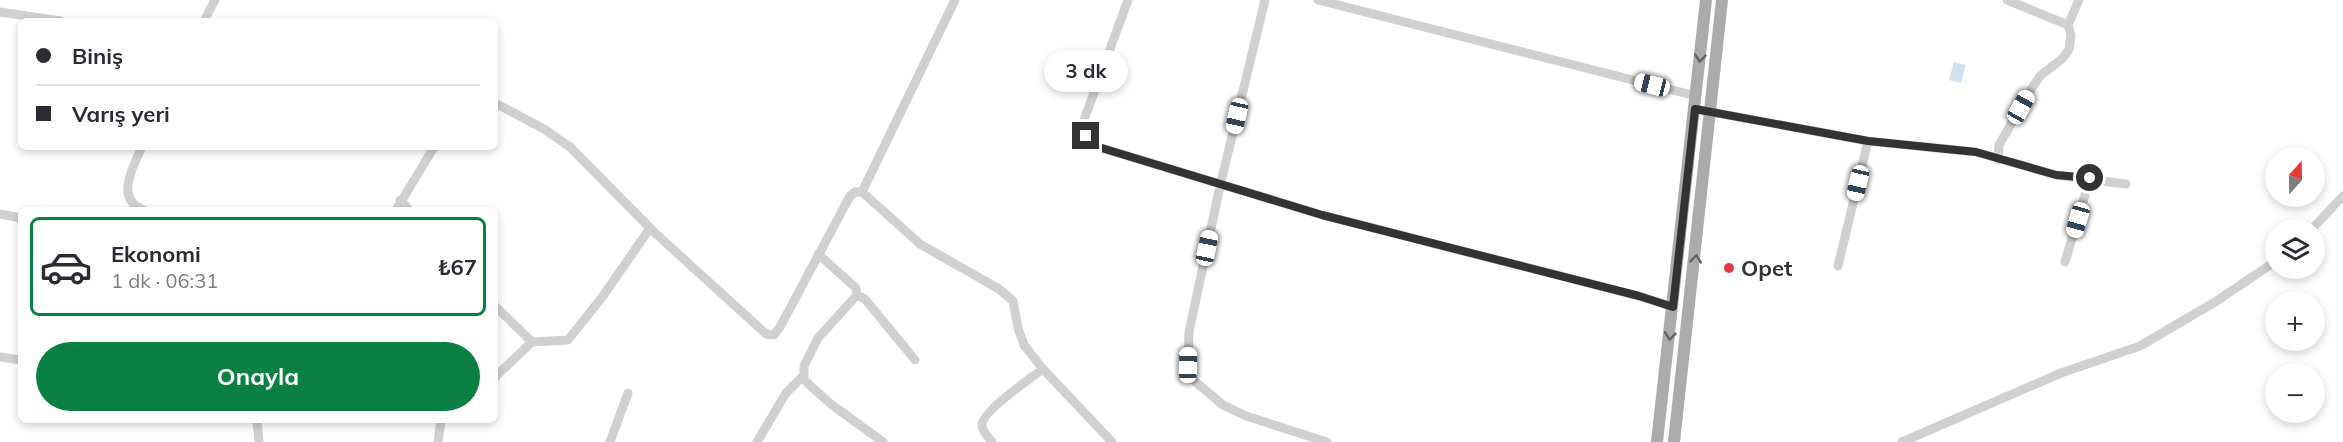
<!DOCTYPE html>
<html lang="tr">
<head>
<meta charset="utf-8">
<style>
  :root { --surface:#fff; --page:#f7f7f7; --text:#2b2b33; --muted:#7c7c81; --line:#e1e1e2; --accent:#0b8043 }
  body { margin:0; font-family:Mulish,sans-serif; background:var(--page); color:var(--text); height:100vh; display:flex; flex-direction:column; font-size:22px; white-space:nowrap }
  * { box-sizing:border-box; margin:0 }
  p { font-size:20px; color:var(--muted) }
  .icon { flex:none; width:33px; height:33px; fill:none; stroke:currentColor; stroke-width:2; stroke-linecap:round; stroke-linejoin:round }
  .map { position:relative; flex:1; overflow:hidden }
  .panel { position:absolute; left:18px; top:207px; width:480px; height:216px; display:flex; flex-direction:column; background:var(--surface); border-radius:9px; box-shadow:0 3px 9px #0003 }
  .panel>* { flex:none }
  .hud { position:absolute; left:18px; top:18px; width:480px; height:132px; border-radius:9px; box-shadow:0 3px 9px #0003; display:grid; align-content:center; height:132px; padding:0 18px; background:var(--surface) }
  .needle { width:39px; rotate:20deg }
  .fabs { position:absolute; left:2265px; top:147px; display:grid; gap:12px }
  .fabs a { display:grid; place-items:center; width:60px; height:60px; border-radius:50%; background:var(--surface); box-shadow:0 3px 9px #0003; font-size:30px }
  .end { position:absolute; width:27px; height:27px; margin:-14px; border:8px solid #333; background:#fff; box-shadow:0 0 0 3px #fff }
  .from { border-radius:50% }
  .bubble { position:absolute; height:42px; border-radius:21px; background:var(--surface); box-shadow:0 3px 9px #0003; font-size:20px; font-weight:700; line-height:42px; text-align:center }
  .car { position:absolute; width:18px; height:36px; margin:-18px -9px; border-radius:8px; box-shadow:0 0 4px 2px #0007; background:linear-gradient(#fff 24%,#345 0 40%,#fff 0 76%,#345 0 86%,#fff 0) }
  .hud b { display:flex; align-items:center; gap:21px; height:57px; font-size:22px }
  .hud b+b { border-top:2px solid var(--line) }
  .hud i { width:15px; height:15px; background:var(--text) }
  ul { padding:10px 0 0; list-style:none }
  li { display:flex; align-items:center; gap:18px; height:99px; margin:0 12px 9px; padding:0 6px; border:3px solid transparent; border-radius:9px }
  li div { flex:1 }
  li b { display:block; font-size:22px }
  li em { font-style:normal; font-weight:700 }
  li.active { border-color:var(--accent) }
  li>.icon { width:54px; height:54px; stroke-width:1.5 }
  .button { display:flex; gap:12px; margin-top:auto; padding:12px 18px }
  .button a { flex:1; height:69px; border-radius:36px; background:var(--accent); color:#fff; font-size:24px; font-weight:700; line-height:69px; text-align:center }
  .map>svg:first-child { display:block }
  .water { fill:#cfe2ee }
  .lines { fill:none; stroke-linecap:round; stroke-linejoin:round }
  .minor { stroke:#d0d0d0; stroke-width:9 }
  .major { stroke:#ababab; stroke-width:12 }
  .oneway { stroke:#636363 }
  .route { stroke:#333; stroke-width:8 }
  .poi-dot { fill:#e63946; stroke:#fff; stroke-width:2 }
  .labels { text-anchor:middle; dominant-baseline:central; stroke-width:6; stroke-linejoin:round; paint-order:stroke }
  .poi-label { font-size:22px; font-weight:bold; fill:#333; stroke:#fff; text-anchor:start }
</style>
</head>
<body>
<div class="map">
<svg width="2343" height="442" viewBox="0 0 2343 442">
  <rect width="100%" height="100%" fill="#fff"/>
  <path class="water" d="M 1954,62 L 1966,65 L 1961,83 L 1949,80 Z"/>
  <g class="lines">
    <path class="minor" d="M 1128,0 L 1084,120 L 1086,136 L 1095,146 L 1322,215 L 1639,296 L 1673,307
      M 1265,0 L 1220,186 L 1189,332 L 1188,365 L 1192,379 L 1223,405 L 1246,416 L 1327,442
      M 1318,0 L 1696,96
      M 2007,0 L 2068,25
      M 0,12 L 61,21
      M 204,21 L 215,0
      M 495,103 L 544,129 L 570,147 L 654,232 L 766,334 L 774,335 L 780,327 L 850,196 L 855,192 L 862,192 L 920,244 L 999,289 L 1013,301 L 1018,328 L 1024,345 L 1043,369 L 1112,442
      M 1695,109 L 1868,141 L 1976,152 L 2056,175 L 2126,184
      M 142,147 C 133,166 114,200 144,210
      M 1998,160 L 1999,145 L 2032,88 L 2040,76 L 2063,58 L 2069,49 L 2071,35 L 2068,25 L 2079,0
      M 862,192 L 955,0
      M 400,200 L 409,210
      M 396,210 L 434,147
      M 0,214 L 21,218
      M 2311,230 L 2343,196
      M 818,254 L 856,288 L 857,295 L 818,338 L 804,366 L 804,380 L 832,405 L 883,442
      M 2065,262 L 2090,178
      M 1838,266 L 1868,141
      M 857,295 L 865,299 L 915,360
      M 495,306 L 532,342 L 495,377
      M 532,342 L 568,340 L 603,296 L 650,228
      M 0,357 L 21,360
      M 257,420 L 259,442
      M 438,442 L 441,420
      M 610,442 L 628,393
      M 757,442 L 786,393 L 803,376
      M 992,442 C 989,438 983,432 982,426 C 980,413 1032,377 1043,369
      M 1902,442 L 2061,373 L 2140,346 L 2215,302 L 2276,261"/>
    <path class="major" d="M 1657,442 L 1706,0
      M 1674,442 L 1722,0"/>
  </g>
  <defs><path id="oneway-chevron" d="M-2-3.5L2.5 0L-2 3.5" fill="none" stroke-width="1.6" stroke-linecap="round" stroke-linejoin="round" transform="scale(1.5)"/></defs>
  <g class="oneway">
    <use href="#oneway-chevron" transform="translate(1700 58) rotate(96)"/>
    <use href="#oneway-chevron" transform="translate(1696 259) rotate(-84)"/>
    <use href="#oneway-chevron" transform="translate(1670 336) rotate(97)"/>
  </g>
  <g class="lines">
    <path class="route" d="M 1086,136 L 1095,146 L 1322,215 L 1639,296 L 1673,307 L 1695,109 L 1868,141 L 1976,152 L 2056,175 L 2090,178"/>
  </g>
  <circle class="poi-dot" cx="1729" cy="268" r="6"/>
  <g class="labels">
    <g class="poi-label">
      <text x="1741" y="268">Opet</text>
    </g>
  </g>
</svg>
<div class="fabs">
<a><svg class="needle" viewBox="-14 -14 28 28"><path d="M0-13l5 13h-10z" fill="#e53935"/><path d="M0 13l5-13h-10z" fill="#7c7c81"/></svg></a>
<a><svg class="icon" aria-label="layers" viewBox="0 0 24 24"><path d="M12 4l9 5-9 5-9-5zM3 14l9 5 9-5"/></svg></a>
<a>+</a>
<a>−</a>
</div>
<i class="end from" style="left:2090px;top:178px"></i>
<i class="end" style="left:1086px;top:136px"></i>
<div class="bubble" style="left:1044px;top:50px;width:84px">3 dk</div>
<i class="car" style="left:1652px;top:85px;rotate:284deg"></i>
<i class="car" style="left:2021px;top:107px;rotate:29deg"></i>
<i class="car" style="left:1237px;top:116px;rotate:193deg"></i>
<i class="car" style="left:1858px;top:183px;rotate:193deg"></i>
<i class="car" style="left:2078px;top:220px;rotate:196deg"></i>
<i class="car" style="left:1207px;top:248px;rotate:12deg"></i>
<i class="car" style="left:1188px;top:365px;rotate:1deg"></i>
<div class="hud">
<b><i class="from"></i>Biniş</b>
<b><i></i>Varış yeri</b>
</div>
<section class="panel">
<ul>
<li class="active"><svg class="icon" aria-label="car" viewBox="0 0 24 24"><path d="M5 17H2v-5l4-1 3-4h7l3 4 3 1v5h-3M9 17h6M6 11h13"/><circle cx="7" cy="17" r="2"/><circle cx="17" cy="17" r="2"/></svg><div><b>Ekonomi</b><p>1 dk · 06:31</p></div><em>₺67</em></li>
</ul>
<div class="button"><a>Onayla</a></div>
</section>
</div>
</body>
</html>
